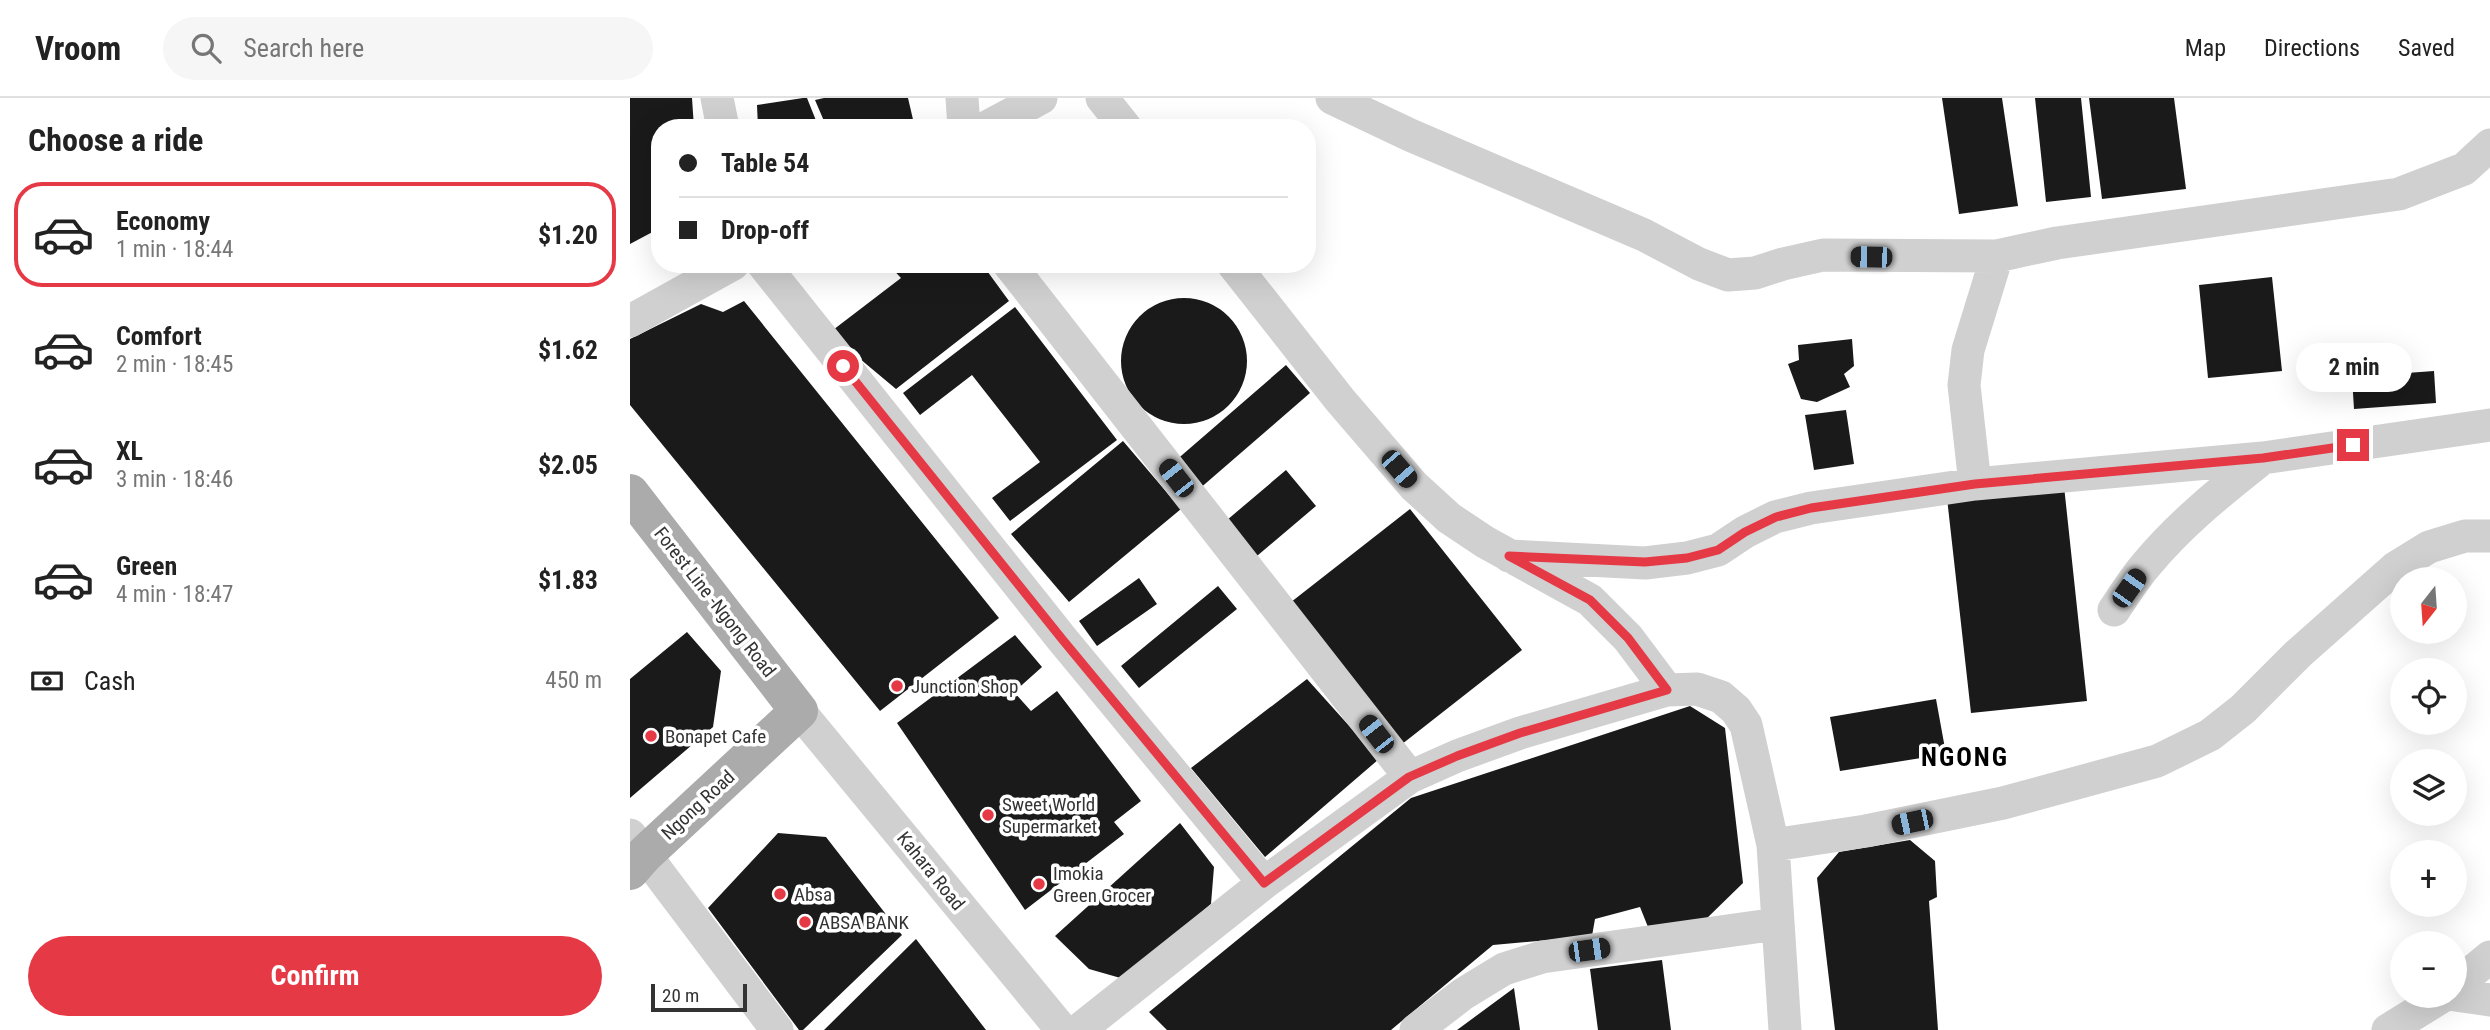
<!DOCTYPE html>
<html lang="en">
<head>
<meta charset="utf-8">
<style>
  :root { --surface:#fff; --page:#f6f6f6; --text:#222; --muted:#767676; --line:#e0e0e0; --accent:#e63946 }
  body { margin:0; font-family:"Roboto Condensed",sans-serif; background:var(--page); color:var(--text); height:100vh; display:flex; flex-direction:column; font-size:26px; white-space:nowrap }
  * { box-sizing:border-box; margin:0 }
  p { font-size:23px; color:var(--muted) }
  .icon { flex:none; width:38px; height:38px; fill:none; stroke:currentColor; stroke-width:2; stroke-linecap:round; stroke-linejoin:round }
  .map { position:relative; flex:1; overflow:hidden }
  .details { display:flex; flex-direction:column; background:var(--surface); width:630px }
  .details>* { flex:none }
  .top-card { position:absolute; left:21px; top:21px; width:665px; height:154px; border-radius:28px; box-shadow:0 7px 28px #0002; display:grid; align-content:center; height:154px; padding:0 28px; background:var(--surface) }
  .needle { width:46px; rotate:197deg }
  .controls { position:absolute; left:1760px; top:469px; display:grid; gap:14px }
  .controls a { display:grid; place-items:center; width:77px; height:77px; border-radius:50%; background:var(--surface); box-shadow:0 7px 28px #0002; font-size:35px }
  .scale { position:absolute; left:21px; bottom:18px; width:96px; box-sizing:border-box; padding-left:7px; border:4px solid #333; border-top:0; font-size:19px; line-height:24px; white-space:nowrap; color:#333; -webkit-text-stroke:5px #fff; paint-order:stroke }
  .end { position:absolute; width:32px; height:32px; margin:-16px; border:9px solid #e63946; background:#fff; box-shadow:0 0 0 4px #fff }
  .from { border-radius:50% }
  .bubble { position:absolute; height:49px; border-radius:24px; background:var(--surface); box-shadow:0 7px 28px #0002; font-size:23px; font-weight:700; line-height:49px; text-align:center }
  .car { position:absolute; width:21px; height:42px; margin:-21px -10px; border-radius:9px; box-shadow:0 0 5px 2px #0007; background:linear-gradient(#222 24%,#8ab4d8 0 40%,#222 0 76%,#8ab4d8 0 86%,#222 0) }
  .top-card b { display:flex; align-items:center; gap:24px; height:66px; font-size:26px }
  .top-card b+b { border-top:2px solid var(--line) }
  .top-card i { width:18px; height:18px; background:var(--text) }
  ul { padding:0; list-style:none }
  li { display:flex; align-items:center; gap:21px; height:105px; margin:0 14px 10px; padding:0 14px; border:4px solid transparent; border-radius:28px }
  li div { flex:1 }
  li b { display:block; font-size:26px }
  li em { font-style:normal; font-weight:700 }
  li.selected { border-color:var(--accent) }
  li>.icon { width:63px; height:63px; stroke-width:1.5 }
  h2 { padding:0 28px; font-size:32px; line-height:84px }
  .pay { display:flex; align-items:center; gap:18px; height:77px; padding:0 28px; font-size:26px }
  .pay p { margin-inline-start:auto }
  .cta { display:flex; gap:14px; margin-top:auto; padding:14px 28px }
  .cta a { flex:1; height:80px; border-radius:42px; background:var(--accent); color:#fff; font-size:28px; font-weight:700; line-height:80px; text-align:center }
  header { display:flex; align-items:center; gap:42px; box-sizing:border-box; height:98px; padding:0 35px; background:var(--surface); border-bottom:2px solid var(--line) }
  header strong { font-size:33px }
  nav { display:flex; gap:38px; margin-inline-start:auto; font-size:24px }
  .search { width:490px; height:63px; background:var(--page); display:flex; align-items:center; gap:18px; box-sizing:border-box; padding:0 24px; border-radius:38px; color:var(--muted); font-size:26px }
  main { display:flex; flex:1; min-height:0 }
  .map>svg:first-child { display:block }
  .building { fill:#1a1a1a }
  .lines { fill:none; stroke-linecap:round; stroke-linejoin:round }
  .minor { stroke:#d0d0d0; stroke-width:33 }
  .major { stroke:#ababab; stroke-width:38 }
  .route { stroke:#e63946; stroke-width:9 }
  .poi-dot { fill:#e63946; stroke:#fff; stroke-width:2.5 }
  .labels { text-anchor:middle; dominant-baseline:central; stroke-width:7; stroke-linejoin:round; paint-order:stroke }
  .street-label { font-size:19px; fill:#333; stroke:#fff }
  .poi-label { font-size:19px; fill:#333; stroke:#fff; text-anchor:start }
  .district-label { font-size:26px; font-weight:bold; letter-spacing:2px; fill:#000; stroke:#fff }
</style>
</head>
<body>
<header>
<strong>Vroom</strong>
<div class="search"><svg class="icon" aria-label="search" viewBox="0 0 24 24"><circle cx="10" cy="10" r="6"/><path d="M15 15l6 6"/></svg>Search here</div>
<nav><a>Map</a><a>Directions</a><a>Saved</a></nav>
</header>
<main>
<section class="details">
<h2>Choose a ride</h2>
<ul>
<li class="selected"><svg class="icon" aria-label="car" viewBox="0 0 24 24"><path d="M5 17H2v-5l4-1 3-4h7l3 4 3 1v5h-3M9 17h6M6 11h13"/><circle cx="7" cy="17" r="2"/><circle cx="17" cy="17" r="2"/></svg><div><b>Economy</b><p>1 min · 18:44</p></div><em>$1.20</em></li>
<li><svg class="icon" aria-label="car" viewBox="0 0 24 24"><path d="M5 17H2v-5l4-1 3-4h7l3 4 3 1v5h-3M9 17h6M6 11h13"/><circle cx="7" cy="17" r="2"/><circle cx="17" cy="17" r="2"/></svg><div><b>Comfort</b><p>2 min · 18:45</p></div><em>$1.62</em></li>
<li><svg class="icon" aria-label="car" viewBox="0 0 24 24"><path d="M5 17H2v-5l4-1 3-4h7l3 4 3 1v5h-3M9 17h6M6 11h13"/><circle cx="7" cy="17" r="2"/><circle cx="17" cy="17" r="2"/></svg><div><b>XL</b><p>3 min · 18:46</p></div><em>$2.05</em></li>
<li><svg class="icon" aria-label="car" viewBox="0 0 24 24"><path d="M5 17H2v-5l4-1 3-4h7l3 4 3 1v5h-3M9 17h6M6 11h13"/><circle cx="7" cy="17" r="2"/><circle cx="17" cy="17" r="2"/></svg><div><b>Green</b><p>4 min · 18:47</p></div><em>$1.83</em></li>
</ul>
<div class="pay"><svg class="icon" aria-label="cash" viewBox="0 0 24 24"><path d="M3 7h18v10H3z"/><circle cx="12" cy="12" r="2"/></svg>Cash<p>450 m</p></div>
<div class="cta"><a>Confirm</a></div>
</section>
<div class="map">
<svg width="1860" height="932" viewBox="0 0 1860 932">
  <rect width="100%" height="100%" fill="#fff"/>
  <path class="building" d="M 0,0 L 62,0 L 64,30 L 30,30 L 30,130 L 0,146 Z
    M 173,0 L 177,0 L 189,30 L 128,30 L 127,7 Z
    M 194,0 L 278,0 L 285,30 L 197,30 L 185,2 Z
    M 1312,0 L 1372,0 L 1388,108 L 1329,116 Z
    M 1405,0 L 1451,0 L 1461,99 L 1416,104 Z
    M 1459,0 L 1544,0 L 1556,91 L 1472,101 Z
    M 258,166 L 352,166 L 379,203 L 266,291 L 199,235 L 271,180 Z
    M 1642,179 L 1652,273 L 1578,280 L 1569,187 Z
    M491 263a63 63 0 1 1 126 0a63 63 0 1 1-126 0Z
    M 114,203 L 369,520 L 250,613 L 0,307 L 0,241 L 71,206 L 93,214 Z
    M 385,209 L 487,342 L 380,423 L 362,400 L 410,364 L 342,277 L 290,317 L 273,295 Z
    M 1222,241 L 1224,268 L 1214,276 L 1220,289 L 1187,304 L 1171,301 L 1158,266 L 1169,262 L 1168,247 Z
    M 656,267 L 680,295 L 568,392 L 544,364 Z
    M 1804,273 L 1806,305 L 1724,311 L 1722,279 Z
    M 1216,312 L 1224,366 L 1184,372 L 1175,317 Z
    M 493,343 L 551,411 L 439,504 L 381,436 Z
    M 656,372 L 686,408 L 621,463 L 590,428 Z
    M 1434,388 L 1457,603 L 1341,615 L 1317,400 Z
    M 780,411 L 892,552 L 767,650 L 656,508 Z
    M 509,480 L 527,506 L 467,548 L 449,523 Z
    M 588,488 L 607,511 L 509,590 L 491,568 Z
    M 57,534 L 91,573 L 83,629 L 0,700 L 0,581 Z
    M 385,537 L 412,569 L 384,594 L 401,613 L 427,593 L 511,703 L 484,724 L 494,736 L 395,812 L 267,625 Z
    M 677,581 L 749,661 L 635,759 L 561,670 Z
    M 1306,601 L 1316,656 L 1210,673 L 1200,619 Z
    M 1060,608 L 1095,630 L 1113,785 L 1073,824 L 1020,834 L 1010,809 L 965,821 L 962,838 L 863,847 L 761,932 L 537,932 L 519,914 L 781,700 Z
    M 550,725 L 584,769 L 581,806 L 494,881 L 459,871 L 425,838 Z
    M 148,735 L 196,739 L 272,837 L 173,932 L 169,932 L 78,810 Z
    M 1280,742 L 1305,763 L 1307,799 L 1299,803 L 1308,932 L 1205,932 L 1187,780 L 1209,754 Z
    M 286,841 L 356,932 L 194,932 Z
    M 1032,862 L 1041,932 L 968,932 L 960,871 Z
    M 884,890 L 890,932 L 827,932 Z"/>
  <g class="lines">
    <path class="minor" d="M 87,0 L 93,30
      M 332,0 L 334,30
      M 472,0 L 496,30
      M 702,0 L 780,37 L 1014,137 L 1069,166 L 1098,177 L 1125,175 L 1153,166 L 1193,157 L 1367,158 L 1427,145 L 1769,96 L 1834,71 L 1860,47
      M 355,30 L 411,0
      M 133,166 L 432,541 L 634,785
      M 379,166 L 780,679
      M 603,166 L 710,302 L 784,388 L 819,420 L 855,444 L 960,502 L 998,540 L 1037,592
      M 0,223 L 103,166
      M 1345,386 L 1633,360 L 1860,327
      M 879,458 L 1015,465 L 1057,460 L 1088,452 L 1115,434 L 1145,419 L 1181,410 L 1345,386 L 1334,287 L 1338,252 L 1367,158
      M 1484,512 C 1494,497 1504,481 1516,467 C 1550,426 1591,393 1633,360
      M 169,613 L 432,932
      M 0,737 L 147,932
      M 1143,747 L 1236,733 L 1373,705 L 1527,663 L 1580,637 L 1613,611 L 1668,556 L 1765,470 L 1799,449 L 1835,438 L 1860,438
      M 1825,888 L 1860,859
      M 1825,897 L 1860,902
      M 449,932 L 634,785 L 780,679 L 827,658 L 890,635 L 1037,592 L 1067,591 L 1091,599 L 1106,612 L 1116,627 L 1143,747 L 1155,932
      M 786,932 L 833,896 L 874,871 L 912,859 L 1147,826
      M 1758,932 L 1813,898"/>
    <path class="major" d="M 0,395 L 169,613 L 15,756 L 0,773"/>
  </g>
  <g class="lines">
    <path class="route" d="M 213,268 L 432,541 L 634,785 L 779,679 L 827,658 L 890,635 L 1037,592 L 998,540 L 960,502 L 879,458 L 1015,464 L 1057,460 L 1088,452 L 1115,434 L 1146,419 L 1181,410 L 1345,386 L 1633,360 L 1723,347"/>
  </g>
  <g class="poi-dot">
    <circle cx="267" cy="588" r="7"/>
    <circle cx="21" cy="638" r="7"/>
    <circle cx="358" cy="717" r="7"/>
    <circle cx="409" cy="786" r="7"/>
    <circle cx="150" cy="796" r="7"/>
    <circle cx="175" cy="824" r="7"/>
  </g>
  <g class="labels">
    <g class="street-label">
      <text transform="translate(85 504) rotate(52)">Forest Line -Ngong Road</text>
      <text transform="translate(68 707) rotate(-43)">Ngong Road</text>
      <text transform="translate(301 773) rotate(51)">Kahara Road</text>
    </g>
    <g class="poi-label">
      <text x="281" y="588">Junction Shop</text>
      <text x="35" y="638">Bonapet Cafe</text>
      <text x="372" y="706">Sweet World<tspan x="372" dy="22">Supermarket</tspan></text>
      <text x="423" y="775">Imokia<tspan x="423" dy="22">Green Grocer</tspan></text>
      <text x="164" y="796">Absa</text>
      <text x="189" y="824">ABSA BANK</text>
    </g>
    <g class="district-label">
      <text x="1335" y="659">NGONG</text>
    </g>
  </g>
</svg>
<div class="controls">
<a><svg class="needle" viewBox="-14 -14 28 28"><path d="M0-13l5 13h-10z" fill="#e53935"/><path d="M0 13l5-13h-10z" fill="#767676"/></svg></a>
<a><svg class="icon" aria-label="locate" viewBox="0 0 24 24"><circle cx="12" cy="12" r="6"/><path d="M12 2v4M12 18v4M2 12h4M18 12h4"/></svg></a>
<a><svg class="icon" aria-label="layers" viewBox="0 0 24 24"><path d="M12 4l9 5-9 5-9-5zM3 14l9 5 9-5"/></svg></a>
<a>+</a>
<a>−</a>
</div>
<div class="scale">20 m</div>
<i class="end from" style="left:213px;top:268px"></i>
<i class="end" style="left:1723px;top:347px"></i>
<div class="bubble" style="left:1666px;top:245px;width:116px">2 min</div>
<i class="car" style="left:1241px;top:159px;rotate:271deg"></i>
<i class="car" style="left:769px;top:371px;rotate:139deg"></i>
<i class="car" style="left:546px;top:380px;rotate:322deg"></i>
<i class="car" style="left:1499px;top:490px;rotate:35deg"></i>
<i class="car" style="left:746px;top:636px;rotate:322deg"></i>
<i class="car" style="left:1282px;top:724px;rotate:258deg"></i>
<i class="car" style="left:959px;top:852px;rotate:82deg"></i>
<div class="top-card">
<b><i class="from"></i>Table 54</b>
<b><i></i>Drop-off</b>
</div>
</div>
</main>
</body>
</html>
